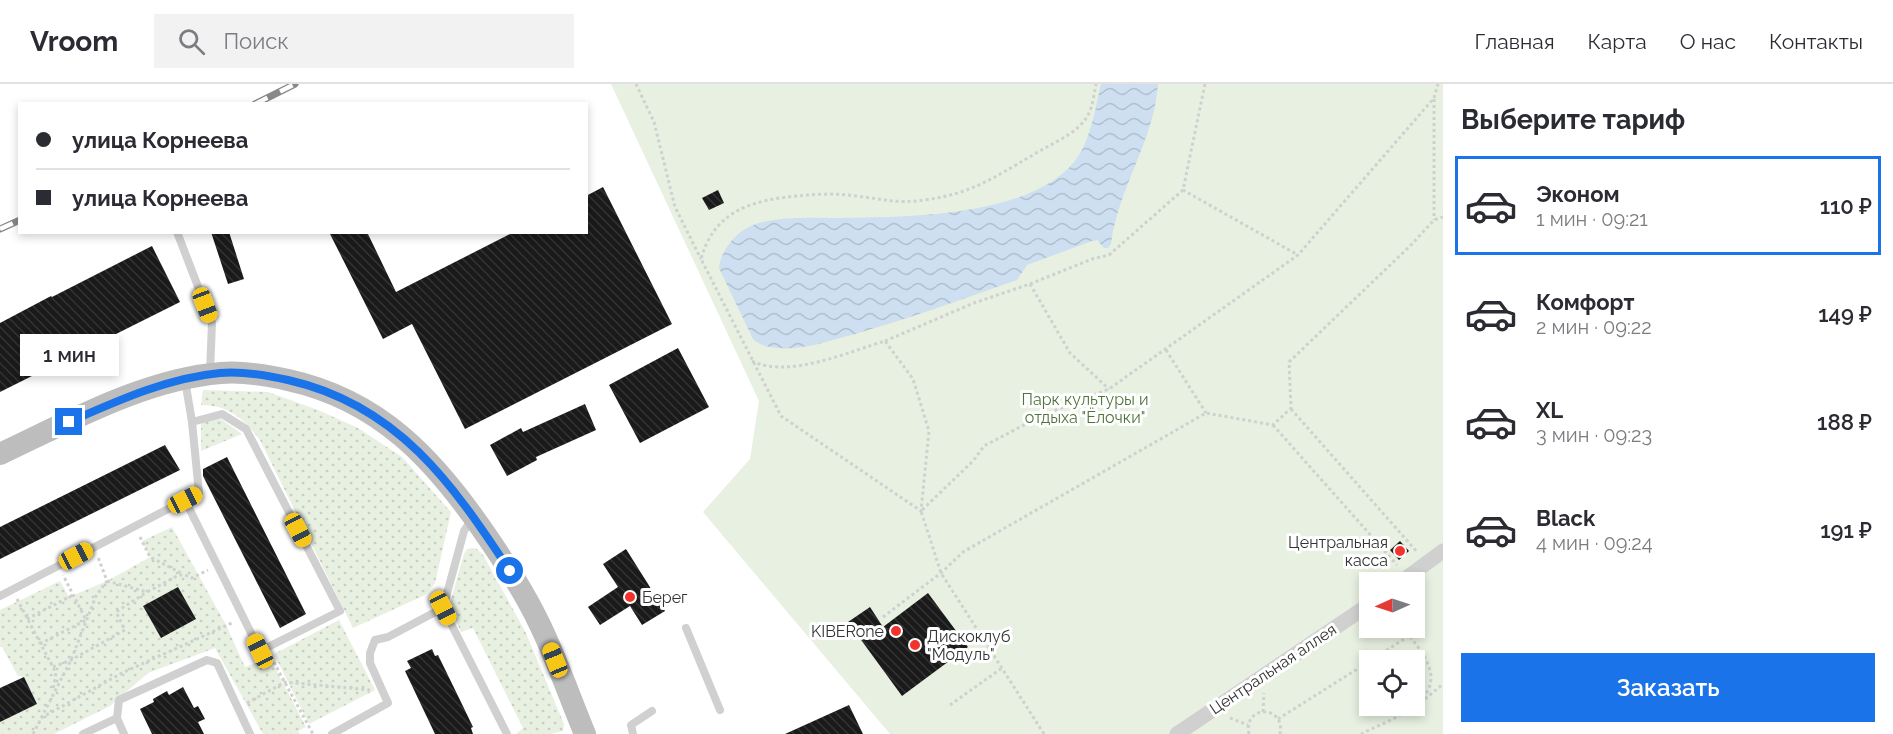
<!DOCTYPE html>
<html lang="ru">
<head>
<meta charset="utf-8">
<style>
  :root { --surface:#fff; --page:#f2f2f3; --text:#2b2b33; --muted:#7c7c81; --line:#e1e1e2; --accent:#1a73e8 }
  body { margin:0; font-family:Raleway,sans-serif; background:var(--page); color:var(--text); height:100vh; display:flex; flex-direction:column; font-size:22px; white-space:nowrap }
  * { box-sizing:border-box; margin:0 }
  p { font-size:20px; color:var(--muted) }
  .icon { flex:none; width:33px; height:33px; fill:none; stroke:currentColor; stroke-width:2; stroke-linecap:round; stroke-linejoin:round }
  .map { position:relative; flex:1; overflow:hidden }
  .drawer { display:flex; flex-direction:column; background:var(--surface); width:450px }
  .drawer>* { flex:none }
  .banner { position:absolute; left:18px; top:18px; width:570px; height:132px; border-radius:0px; box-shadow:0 3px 9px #0003; display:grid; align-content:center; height:132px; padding:0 18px; background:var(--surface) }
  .needle { width:39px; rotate:267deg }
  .controls { position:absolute; left:1359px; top:488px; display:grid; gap:12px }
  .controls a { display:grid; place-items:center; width:66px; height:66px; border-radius:0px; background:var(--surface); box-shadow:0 3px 9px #0003; font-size:30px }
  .end { position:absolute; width:27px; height:27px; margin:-14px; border:8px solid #1a73e8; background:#fff; box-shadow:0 0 0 3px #fff }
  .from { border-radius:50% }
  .bubble { position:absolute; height:42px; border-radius:0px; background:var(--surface); box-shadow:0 3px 9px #0003; font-size:20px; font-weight:600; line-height:42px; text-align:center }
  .car { position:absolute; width:18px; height:36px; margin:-18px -9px; border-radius:8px; box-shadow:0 0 4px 2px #0007; background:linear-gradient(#f5c518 24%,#345 0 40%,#f5c518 0 76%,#345 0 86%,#f5c518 0) }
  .banner b { display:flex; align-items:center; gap:21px; height:57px; font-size:22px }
  .banner b+b { border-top:2px solid var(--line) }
  .banner i { width:15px; height:15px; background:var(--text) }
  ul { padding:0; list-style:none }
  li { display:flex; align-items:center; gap:18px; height:99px; margin:0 12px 9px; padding:0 6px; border:3px solid transparent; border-radius:0px }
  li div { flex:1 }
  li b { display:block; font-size:22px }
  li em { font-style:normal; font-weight:600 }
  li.active { border-color:var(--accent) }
  li>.icon { width:54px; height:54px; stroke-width:1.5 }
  h2 { padding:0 18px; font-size:27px; line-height:72px }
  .primary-button { display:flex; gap:12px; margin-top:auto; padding:12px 18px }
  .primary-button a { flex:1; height:69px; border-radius:0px; background:var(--accent); color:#fff; font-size:24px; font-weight:600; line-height:69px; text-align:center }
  header { display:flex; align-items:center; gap:36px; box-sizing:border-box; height:84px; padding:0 30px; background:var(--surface); border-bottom:2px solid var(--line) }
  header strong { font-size:28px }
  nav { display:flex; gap:33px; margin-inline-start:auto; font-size:21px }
  .search { width:420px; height:54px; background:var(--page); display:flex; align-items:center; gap:15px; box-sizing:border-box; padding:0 21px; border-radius:0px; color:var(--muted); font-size:22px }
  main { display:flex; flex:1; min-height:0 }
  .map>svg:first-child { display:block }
  .grass { fill:url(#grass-dots) }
  .park { fill:#e7f0e1; fill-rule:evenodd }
  .water { fill:url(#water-waves) }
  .building { fill:url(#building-back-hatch) }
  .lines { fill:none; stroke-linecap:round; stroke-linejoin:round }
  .path { stroke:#d0d0d0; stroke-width:3; stroke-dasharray:3 3; stroke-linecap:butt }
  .lane { stroke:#d0d0d0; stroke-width:8 }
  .street { stroke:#d0d0d0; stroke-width:15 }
  .secondary { stroke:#bdbdbd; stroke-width:22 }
  .rail-casing { stroke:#888; stroke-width:7 }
  .rail { stroke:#fff; stroke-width:4.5; stroke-dasharray:14; stroke-linecap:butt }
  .route { stroke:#1a73e8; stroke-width:8 }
  .poi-dot { fill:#f2332d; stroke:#fff; stroke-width:2 }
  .labels { text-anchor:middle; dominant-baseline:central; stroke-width:6; stroke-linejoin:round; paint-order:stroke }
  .park-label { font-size:16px; fill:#50733c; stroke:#fff }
  .poi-label { font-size:16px; fill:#333; stroke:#fff; text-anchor:end }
  .street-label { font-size:16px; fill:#333; stroke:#fff }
</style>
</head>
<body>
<header>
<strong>Vroom</strong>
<div class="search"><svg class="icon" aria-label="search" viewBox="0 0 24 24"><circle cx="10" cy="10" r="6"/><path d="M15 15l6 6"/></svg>Поиск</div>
<nav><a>Главная</a><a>Карта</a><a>О нас</a><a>Контакты</a></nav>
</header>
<main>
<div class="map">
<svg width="1443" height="650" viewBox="0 0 1443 650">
  <defs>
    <pattern id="grass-dots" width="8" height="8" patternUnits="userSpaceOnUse" patternTransform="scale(1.5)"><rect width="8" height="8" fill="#e7f0e1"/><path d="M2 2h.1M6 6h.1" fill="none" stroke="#c7cec2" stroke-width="1.8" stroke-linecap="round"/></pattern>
    <pattern id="water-waves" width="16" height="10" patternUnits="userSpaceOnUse" patternTransform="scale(1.5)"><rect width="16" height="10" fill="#cddff0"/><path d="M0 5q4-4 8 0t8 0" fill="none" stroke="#b0c0ce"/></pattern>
    <pattern id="building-back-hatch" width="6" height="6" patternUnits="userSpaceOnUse" patternTransform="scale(1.5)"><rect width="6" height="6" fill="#1a1a1a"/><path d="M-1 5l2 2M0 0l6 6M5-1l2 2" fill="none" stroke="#333"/></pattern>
  </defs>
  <rect width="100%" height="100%" fill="#fff"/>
  <path class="grass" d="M 203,306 L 268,308 L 318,326 L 358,344 L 402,373 L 451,428 L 435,499 L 425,511 L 353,544 L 260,356 C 244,335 229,321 201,321 Z
    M 201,333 L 221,335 L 242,350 L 201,367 Z
    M 172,443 L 226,541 L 245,583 L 270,574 L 306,643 L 298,647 L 300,650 L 263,650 L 215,564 L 148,589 L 110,622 L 54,650 L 0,650 L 0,638 L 37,620 L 24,593 L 18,592 L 2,563 L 0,563 L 0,526 L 60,497 L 69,513 L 107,497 L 150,473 L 142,457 Z
    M 472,464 L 477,465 L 483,471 L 525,547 L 564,640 L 563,647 L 551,650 L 516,650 L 523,644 L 473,544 L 461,548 L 451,527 L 450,519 L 464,470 L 467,465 Z
    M 339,536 L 375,606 L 309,640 L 274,570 Z"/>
  <path class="park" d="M 611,0 L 1443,0 L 1443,650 L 890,650 L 703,428 L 750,375 L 759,317 ZM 1370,498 L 1414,498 L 1414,543 L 1370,543 ZM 1370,576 L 1414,576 L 1414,621 L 1370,621 Z"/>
  <path class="water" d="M 1101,0 L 1158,0 C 1154,57 1118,104 1111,160 L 1108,164 L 1104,164 L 1097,156 L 1092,157 L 1027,181 L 1017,196 C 963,215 910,234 855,250 C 838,254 820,261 802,263 C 787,265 764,266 753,255 L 719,184 C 720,168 736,148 751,142 C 774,132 812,134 837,134 C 904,133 1029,134 1075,77 C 1091,56 1095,25 1101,0 Z"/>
  <path class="building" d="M 603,103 L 672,240 L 465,345 L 412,240 L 383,255 L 329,148 L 367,148 L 396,208 L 514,148 L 586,148 L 586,112 Z
    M 718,106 L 724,119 L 709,126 L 702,114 Z
    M 211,148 L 229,148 L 244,195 L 228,200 Z
    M 152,162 L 180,218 L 0,308 L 0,239 L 51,212 L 52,213 Z
    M 678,264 L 709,323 L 640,359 L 609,301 Z
    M 585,320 L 596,346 L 536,373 L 537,376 L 507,392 L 490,361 L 521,344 L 523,348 Z
    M 165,361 L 180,386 L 0,475 L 0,443 Z
    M 227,373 L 306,530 L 280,544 L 203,392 L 203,385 Z
    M 1400,457 L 1409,467 L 1399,476 L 1390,466 Z
    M 626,465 L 665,527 L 642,541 L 630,522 L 600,541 L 588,523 L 618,503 L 603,480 Z
    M 178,503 L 196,535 L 161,554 L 143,522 Z
    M 928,509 L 968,563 L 902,612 L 848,538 L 870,523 L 883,543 Z
    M 432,565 L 435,572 L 438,571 L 459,614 L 473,643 L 471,644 L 473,650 L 435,650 L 405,587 L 411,584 L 407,577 Z
    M 24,593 L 37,620 L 0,638 L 0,604 Z
    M 183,603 L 194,624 L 198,622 L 205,635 L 198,638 L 204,650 L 152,650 L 140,625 L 154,618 L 153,615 L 167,607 L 169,611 Z
    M 849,621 L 863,650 L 785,650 Z"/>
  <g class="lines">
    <path class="path" d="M 636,0 L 654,38 L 675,123 L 701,175
      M 1205,0 L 1183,106 L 1298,171
      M 1434,15 L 1434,136
      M 1030,200 L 1070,269 L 1109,305
      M 885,257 L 974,219 L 1030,200 L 1092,175 L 1109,171 L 1183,106
      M 1166,266 L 1206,329
      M 752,277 C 788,295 848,268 885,257 L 913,295 L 929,347 L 921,427 L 781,332 L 701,175 C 714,127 752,116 797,112 C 816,110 837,109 856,112 C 883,115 896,120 924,116 C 971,110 993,94 1033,71 C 1050,60 1078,50 1088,31 C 1093,22 1094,10 1096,0
      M 1291,325 L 1418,469
      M 1273,341 L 1397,481
      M 140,453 L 150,473 L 183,490
      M 107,497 L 147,508 L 179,491 L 185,491 L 192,494 L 208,486
      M 17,515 L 56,589 L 53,606
      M 883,533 L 941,489 L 963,468 L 1206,329 L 1273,341 L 1291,324 L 1289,278 L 1411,161 L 1434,136 L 1443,133
      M 27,535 L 73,511
      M 40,560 L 86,536 L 63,491
      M 271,573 L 313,650
      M 1371,576 L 1409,552
      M 53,583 L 71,576 L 125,546 L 116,528 L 147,508
      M 1425,615 L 1443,600
      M 247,619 L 285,598 L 370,606
      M 950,621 L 1002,584
      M 1263,628 L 1264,609
      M 41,634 L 122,589 L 232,539
      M 1230,634 L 1248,641
      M 1278,635 L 1370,577
      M 33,650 L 71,576 L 96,512 L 107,497 L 98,473
      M 1044,650 L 941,489 L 921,427 L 973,377 L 984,362 L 1041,332 L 1109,305 L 1298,171 L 1434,14 L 1438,0
      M 1249,650 C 1243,620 1286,621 1280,650
      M 1361,650 C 1386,637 1442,620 1429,583 C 1424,568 1411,555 1403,543"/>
    <path class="lane" d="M 177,148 L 212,239 L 210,288
      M 185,416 L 260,567 L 340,527 L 246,345 L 222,330 L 192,338
      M 0,512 L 199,409 L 192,338 L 185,296
      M 443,524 L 464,447 L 472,435
      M 686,544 L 720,626
      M 83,650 L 117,634
      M 124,650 L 117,634 L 119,616 L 207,576 L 217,579 L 250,650
      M 332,650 L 388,619 L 370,579 L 370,569 L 375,556 L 388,553 L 443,524 L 507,650
      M 633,650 L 631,641 L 652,627"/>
    <path class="street" d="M 1401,498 L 1443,467
      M 1177,650 L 1370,520"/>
    <path class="secondary" d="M 0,370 C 68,338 145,295 221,289 C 244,287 266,291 288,296 C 380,316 435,376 486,451 C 506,480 525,509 540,541 C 557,576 570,614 585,650"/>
    <defs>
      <path id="rail" d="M 255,20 L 295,0
        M 0,145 L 20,136"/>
    </defs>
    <use href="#rail" class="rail-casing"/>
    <use href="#rail" class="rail"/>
  </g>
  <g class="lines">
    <path class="route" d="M 69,338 C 117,317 167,294 220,289 C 243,287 266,291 288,296 C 398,321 452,399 510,487"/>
  </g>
  <g class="poi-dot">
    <circle cx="1400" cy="467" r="6"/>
    <circle cx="630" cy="513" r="6"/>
    <circle cx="896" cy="547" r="6"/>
    <circle cx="915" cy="561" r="6"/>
  </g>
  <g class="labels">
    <g class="park-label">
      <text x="1085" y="315">Парк культуры и<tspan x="1085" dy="18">отдыха "Ёлочки"</tspan></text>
    </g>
    <g class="poi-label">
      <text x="1388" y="458">Центральная<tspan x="1388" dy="18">касса</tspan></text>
      <text x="642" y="513" text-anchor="start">Берег</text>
      <text x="884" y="547">KIBERone</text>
      <text x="927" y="552" text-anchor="start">Дискоклуб<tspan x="927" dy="18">"Модуль"</tspan></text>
    </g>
    <g class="street-label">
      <text transform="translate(1273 585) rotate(-34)">Центральная аллея</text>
    </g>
  </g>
</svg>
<div class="controls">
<a><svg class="needle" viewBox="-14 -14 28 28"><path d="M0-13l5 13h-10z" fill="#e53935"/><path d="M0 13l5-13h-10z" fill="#7c7c81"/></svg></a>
<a><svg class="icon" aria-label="locate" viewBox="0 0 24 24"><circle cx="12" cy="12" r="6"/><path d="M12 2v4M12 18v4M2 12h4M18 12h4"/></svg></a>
</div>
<i class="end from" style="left:510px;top:487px"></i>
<i class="end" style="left:69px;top:338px"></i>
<div class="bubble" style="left:20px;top:250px;width:99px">1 мин</div>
<i class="car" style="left:205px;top:221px;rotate:159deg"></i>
<i class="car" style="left:185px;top:416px;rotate:63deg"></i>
<i class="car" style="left:298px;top:446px;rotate:152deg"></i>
<i class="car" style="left:76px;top:472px;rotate:62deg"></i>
<i class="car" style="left:443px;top:524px;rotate:153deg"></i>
<i class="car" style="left:260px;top:567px;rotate:334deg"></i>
<i class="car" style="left:555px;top:576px;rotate:338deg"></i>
<div class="banner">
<b><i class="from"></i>улица Корнеева</b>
<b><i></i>улица Корнеева</b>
</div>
</div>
<section class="drawer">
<h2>Выберите тариф</h2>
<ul>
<li class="active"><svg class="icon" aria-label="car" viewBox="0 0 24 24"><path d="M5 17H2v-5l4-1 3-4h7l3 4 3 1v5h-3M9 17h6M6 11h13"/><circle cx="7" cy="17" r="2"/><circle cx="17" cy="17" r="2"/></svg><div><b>Эконом</b><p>1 мин · 09:21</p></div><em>110 ₽</em></li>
<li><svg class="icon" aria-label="car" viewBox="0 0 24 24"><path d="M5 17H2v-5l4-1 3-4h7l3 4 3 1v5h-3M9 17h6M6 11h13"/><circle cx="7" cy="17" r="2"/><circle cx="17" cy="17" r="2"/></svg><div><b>Комфорт</b><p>2 мин · 09:22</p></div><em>149 ₽</em></li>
<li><svg class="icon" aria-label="car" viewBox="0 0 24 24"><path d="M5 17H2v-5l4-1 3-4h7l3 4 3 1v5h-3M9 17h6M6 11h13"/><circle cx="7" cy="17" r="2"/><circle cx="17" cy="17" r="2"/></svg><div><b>XL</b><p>3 мин · 09:23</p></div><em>188 ₽</em></li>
<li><svg class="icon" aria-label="car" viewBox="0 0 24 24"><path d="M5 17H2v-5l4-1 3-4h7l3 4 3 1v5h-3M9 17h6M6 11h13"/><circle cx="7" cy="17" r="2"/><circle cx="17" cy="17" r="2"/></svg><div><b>Black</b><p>4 мин · 09:24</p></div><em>191 ₽</em></li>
</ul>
<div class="primary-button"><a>Заказать</a></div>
</section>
</main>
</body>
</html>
